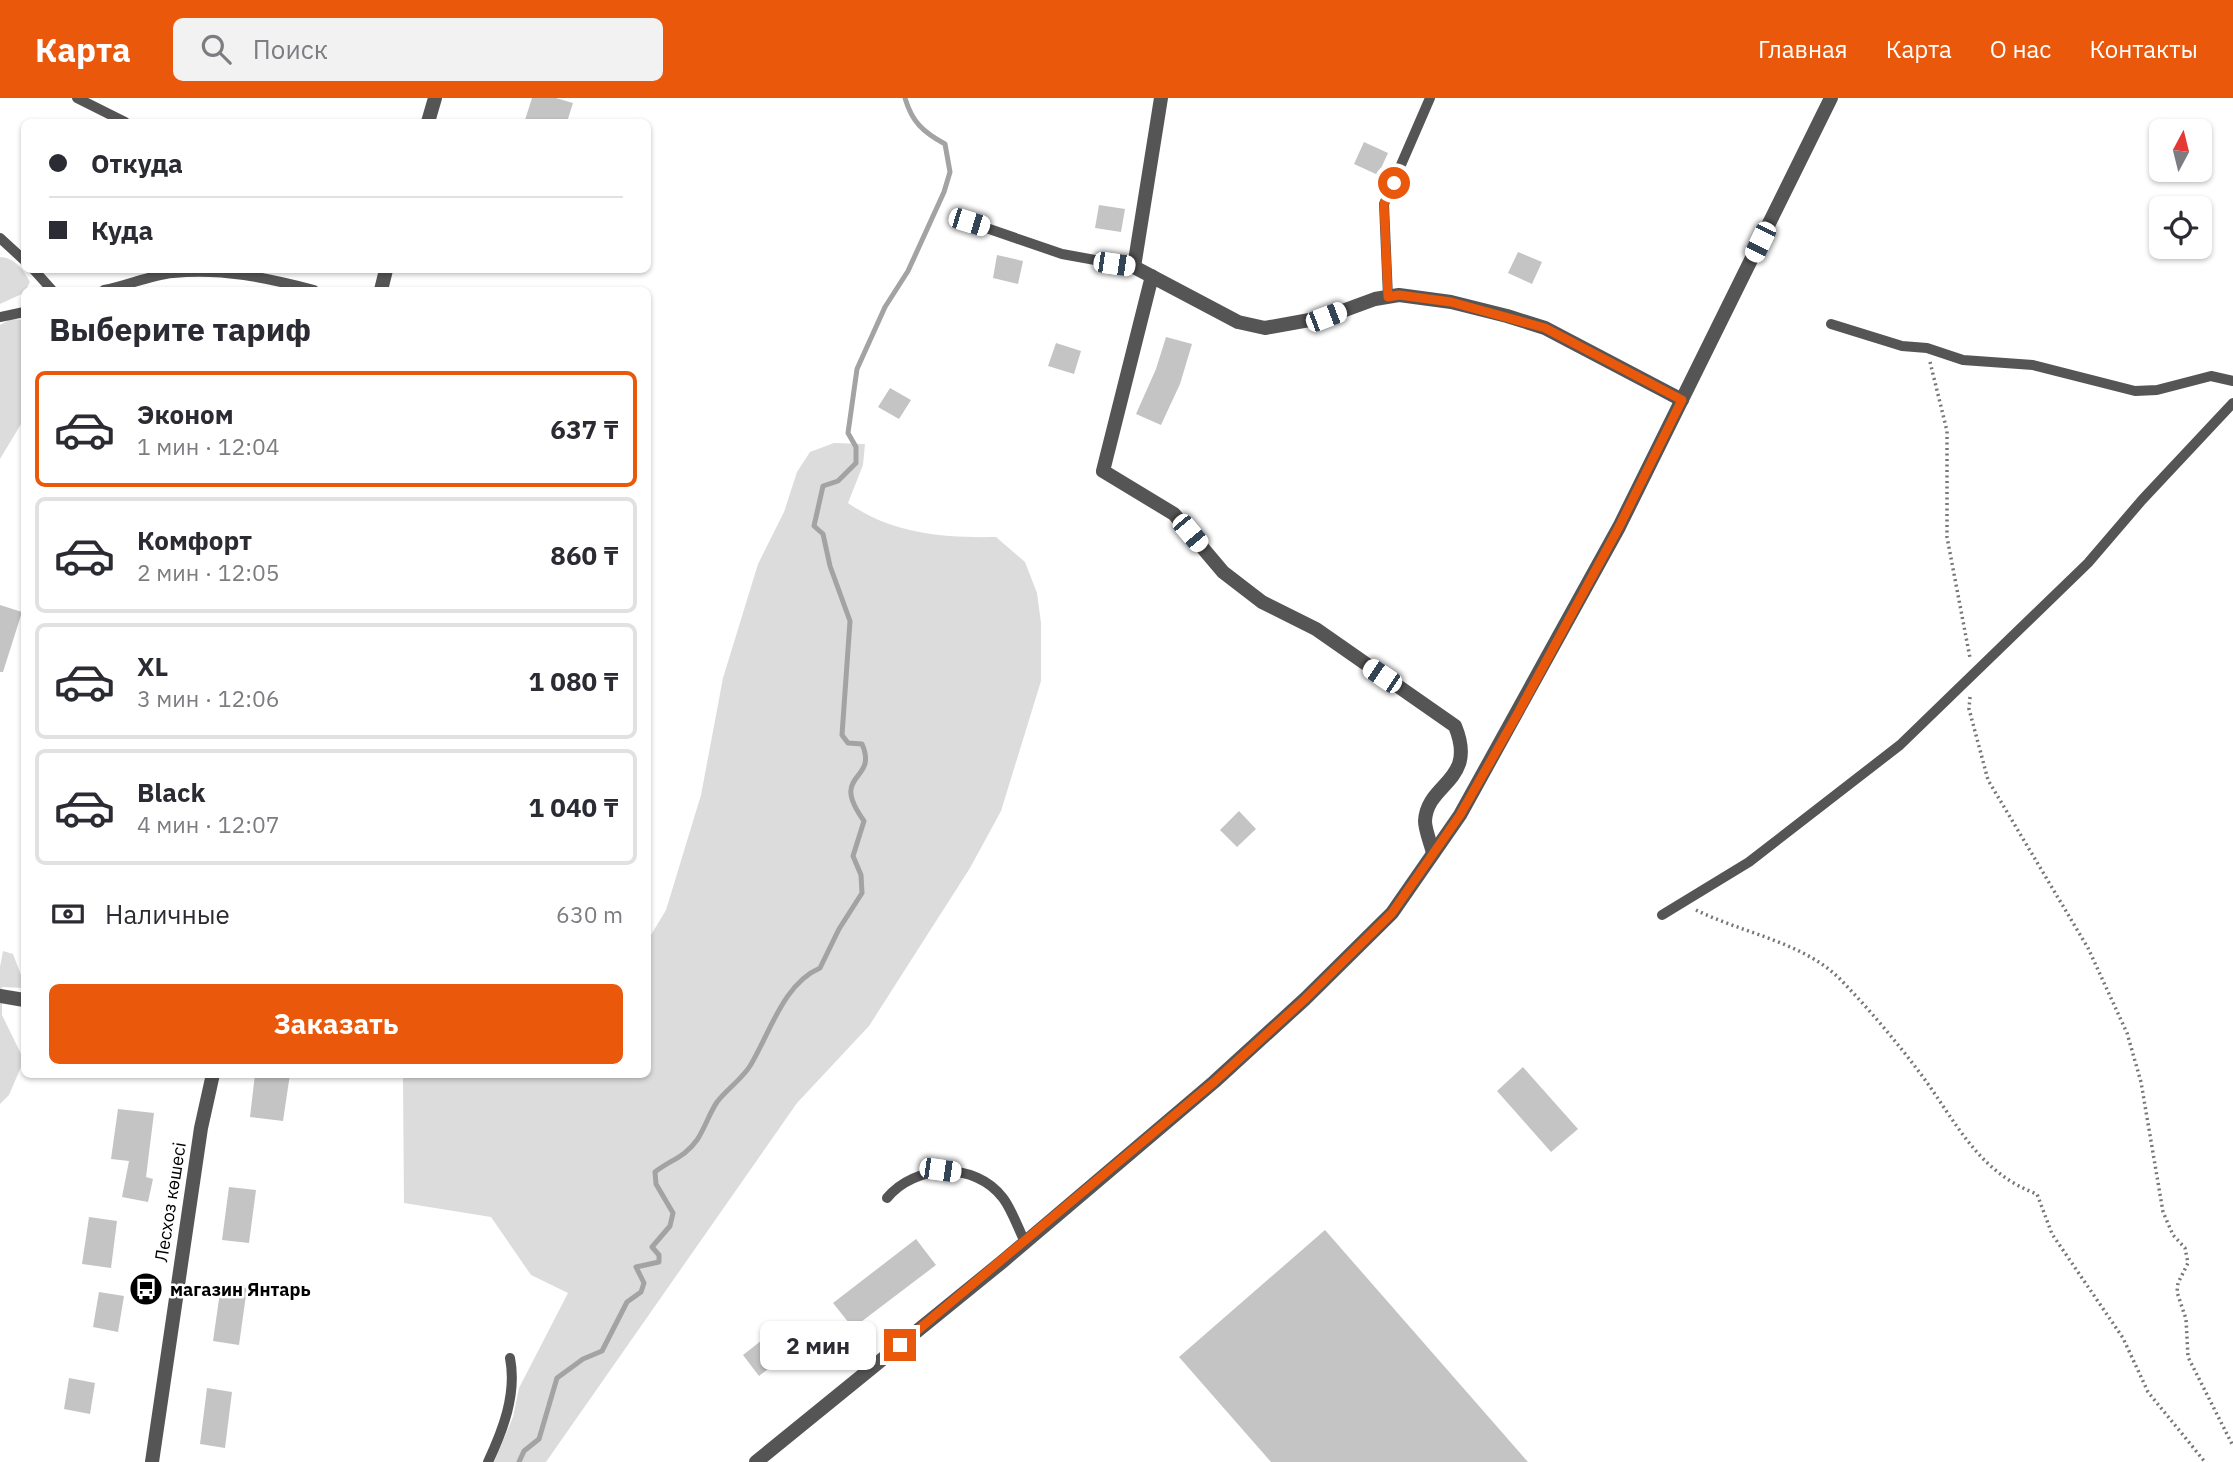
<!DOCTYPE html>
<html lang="ru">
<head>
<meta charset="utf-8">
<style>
  :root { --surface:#fff; --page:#f2f2f3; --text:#2b2b33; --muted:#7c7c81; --line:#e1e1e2; --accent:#ea580c }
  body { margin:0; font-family:"IBM Plex Sans",sans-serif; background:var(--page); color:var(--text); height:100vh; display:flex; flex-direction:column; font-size:26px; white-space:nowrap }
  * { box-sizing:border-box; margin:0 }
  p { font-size:23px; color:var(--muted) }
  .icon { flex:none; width:38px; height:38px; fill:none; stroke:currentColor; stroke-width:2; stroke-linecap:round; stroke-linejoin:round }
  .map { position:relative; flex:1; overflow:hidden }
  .sheet { position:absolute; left:21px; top:189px; width:630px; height:791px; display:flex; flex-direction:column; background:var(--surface); border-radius:10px; box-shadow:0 2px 5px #0004 }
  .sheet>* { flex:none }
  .hud { position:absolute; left:21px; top:21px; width:630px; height:154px; border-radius:10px; box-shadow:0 2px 5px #0004; display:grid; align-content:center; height:154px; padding:0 28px; background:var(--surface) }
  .needle { width:46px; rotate:7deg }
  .fabs { position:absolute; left:2149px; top:21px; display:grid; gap:14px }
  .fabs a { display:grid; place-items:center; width:63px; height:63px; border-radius:10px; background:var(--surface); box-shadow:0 2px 5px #0004; font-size:35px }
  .end { position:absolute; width:32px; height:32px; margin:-16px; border:9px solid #ea580c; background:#fff; box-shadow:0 0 0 4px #fff }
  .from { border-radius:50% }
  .bubble { position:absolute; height:49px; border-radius:10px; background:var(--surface); box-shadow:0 2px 5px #0004; font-size:23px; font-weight:700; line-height:49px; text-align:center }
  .car { position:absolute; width:21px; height:42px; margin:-21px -10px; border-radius:9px; box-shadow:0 0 5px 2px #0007; background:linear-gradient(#fff 24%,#345 0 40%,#fff 0 76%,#345 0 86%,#fff 0) }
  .hud b { display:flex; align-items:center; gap:24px; height:66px; font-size:26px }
  .hud b+b { border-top:2px solid var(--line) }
  .hud i { width:18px; height:18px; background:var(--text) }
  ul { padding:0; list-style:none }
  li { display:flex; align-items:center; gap:21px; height:116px; margin:0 14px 10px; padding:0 14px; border:4px solid var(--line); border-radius:10px }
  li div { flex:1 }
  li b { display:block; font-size:26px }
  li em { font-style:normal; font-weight:700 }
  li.active { border-color:var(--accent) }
  li>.icon { width:63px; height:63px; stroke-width:1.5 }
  h2 { padding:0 28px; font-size:32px; line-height:84px }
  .pay { display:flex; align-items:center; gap:18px; height:77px; padding:0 28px; font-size:26px }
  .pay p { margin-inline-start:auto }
  .primary-button { display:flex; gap:14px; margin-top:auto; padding:14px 28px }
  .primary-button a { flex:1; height:80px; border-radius:10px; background:var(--accent); color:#fff; font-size:28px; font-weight:700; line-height:80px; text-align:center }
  header { display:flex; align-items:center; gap:42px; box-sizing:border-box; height:98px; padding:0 35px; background:var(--accent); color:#fff }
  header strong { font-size:33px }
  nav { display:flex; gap:38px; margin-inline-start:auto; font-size:24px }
  .search { width:490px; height:63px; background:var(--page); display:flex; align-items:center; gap:18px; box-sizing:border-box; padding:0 24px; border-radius:10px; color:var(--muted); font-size:26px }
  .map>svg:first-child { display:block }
  .green { fill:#dcdcdc }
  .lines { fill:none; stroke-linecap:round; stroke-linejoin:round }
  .stream { stroke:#a3a3a3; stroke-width:5 }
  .building { fill:#c4c4c4 }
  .path { stroke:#777; stroke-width:3.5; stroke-dasharray:2 3.5; stroke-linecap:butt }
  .service { stroke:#555; stroke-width:10 }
  .minor { stroke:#555; stroke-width:14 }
  .tertiary { stroke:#555; stroke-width:14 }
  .route { stroke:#ea580c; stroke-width:9 }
  .labels { text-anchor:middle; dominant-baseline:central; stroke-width:5; stroke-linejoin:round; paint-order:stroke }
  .street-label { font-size:18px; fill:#000; stroke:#fff }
  .poi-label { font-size:18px; font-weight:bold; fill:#000; stroke:#fff; text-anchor:start }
</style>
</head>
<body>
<header>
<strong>Карта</strong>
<div class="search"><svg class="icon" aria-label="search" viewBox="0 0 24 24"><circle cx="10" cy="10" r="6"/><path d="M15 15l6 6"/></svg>Поиск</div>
<nav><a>Главная</a><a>Карта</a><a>О нас</a><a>Контакты</a></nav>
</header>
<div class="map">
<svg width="2233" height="1364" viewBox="0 0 2233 1364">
  <rect width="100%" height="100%" fill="#fff"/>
  <path class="green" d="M 0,159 C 15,160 23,171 30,184 L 24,195 L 0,206 Z
    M 11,221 L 24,222 L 24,321 L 0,361 L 0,227 Z
    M 834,345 L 865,346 L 863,367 L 848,405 C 893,436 943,440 996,439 L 1025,464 L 1037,495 L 1041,525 L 1041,583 L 1001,713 L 970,770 L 869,928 L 797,1005 L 546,1364 L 494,1364 L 513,1319 L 519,1290 L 568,1195 L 531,1177 L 491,1119 L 404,1105 L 403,981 L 406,976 L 648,976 L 648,842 L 666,812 L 701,697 L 723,580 L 758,466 L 784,414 L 797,374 L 810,354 Z
    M 3,853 L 13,856 L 24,885 L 24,890 L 2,889 L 2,917 L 24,962 L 9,997 L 0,1006 L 0,869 Z"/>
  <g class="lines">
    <path class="stream" d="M 519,1364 L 524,1353 L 539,1341 L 557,1280 L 583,1261 L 602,1253 L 627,1204 L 641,1194 L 644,1185 L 636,1169 L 659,1164 L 659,1157 L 652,1149 L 670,1128 L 673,1115 L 656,1086 L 655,1074 C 670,1062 684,1060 697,1042 C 705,1030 709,1016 717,1004 C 727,991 741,982 750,968 C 770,935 783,886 820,870 L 839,831 L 862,795 L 861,777 L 853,758 L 864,723 C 828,673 879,685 862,646 L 848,645 L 842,637 L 850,523 L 830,468 L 823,436 L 814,428 L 823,388 L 838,383 L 856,365 L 856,349 L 848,335 L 857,271 L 885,209 L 908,173 L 944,94 L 950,74 L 945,46 C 923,34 912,24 905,0"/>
  </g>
  <path class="building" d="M 532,0 L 556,0 L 573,5 L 567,24 L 525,22 Z
    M 1364,44 L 1388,55 L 1378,77 L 1354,66 Z
    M 1099,107 L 1125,111 L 1121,134 L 1095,130 Z
    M 1518,154 L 1542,164 L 1532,186 L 1508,175 Z
    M 997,157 L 1023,163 L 1018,186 L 993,180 Z
    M 1166,239 L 1192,246 L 1180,286 L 1161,327 L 1136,316 L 1156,271 Z
    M 1056,245 L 1081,253 L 1074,276 L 1048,268 Z
    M 890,290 L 911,302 L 899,321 L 878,309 Z
    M 0,507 L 22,514 L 3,574 L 0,574 Z
    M 1239,713 L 1256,731 L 1237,749 L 1220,732 Z
    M 1523,969 L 1578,1031 L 1551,1054 L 1497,993 Z
    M 255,976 L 290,976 L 283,1023 L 250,1019 Z
    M 118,1011 L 154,1015 L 146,1079 L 153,1081 L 148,1104 L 122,1099 L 129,1063 L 111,1061 Z
    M 229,1089 L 256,1092 L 249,1145 L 222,1142 Z
    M 89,1119 L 117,1123 L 111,1170 L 82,1166 Z
    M 1325,1132 L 1528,1364 L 1271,1364 L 1179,1259 Z
    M 916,1141 L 936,1167 L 853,1230 L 833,1205 Z
    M 221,1187 L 247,1190 L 239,1247 L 213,1243 Z
    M 99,1194 L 124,1198 L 118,1234 L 93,1229 Z
    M 784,1225 L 800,1246 L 759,1278 L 743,1257 Z
    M 69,1280 L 95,1285 L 90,1316 L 64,1311 Z
    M 207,1290 L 232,1294 L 225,1350 L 200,1346 Z"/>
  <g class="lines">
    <path class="path" d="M 1930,264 L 1947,333 L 1947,439 L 1970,560
      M 1970,599 L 1969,611 L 1988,682 L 2088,850 L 2127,935 L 2141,984 L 2163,1114 L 2173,1137 L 2185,1150 L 2188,1165 L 2178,1185 L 2177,1194 L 2186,1221 L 2188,1259 L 2233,1348
      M 1696,812 C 1742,835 1803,844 1840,881 C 1868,910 1896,943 1920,975 C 1956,1023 1977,1074 2037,1096 L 2052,1136 L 2123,1240 L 2148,1294 L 2205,1364"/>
    <path class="service" d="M 77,0 L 125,24
      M 969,124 L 1062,156 L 1134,169
      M 0,140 L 24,162
      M 34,172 L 52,192
      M 104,192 C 127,188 150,177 173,175 C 222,170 267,180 314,192
      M 1388,199 L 1384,106 L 1430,0
      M 0,219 L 24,214
      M 1831,226 L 1902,248 L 1927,250 L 1963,262 L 2033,267 L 2135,293 L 2157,292 L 2211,278 L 2233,283
      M 1662,817 L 1749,764 L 1900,647 L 2088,465 L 2142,402 L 2233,305
      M 887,1100 C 915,1066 975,1063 1003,1100 C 1012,1112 1018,1130 1025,1144
      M 488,1364 C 503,1332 517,1296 510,1260"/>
    <path class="minor" d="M 1161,0 L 1134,169 L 1238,224 L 1265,230 L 1326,219 L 1375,201 L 1399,197 L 1451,204 L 1507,218 L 1545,230 L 1682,302
      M 428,24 L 435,0
      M 1152,178 L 1103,373 L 1174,416 L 1223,474 L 1262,504 L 1316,531 L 1455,628 C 1478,684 1427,684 1425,723 C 1425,732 1431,746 1433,755
      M 381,192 L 386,172
      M 0,898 L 24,902
      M 152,1364 L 201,1030 L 213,976"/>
    <path class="tertiary" d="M 756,1364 L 1002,1164 L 1214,984 L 1305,901 L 1392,815 L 1460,717 L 1619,429 L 1831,0"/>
  </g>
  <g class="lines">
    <path class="route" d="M 900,1247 L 1214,984 L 1305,901 L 1392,815 L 1460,717 L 1518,615 L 1619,429 L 1682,302 L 1545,230 L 1451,204 L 1399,197 L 1388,199 L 1384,106 L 1394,85"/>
  </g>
  <defs>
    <symbol id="bus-disc" viewBox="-11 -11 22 22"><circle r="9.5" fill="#000" stroke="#fff"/><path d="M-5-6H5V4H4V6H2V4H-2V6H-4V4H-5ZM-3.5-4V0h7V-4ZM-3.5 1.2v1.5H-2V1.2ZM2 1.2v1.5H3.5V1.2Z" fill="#fff"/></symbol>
  </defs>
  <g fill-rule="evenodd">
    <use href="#bus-disc" x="127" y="1172" width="38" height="38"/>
  </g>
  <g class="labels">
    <g class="street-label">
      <text transform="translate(170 1104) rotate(-81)">Лесхоз көшесі</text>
    </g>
    <g class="poi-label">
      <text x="170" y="1191">магазин Янтарь</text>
    </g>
  </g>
</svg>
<div class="fabs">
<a><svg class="needle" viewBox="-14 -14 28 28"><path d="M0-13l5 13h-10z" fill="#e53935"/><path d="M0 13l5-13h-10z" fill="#7c7c81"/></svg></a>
<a><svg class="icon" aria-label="locate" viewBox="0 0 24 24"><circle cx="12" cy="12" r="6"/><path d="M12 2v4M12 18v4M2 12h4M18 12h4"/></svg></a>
</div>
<i class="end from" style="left:1394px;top:85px"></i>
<i class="end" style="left:900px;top:1247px"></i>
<div class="bubble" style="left:760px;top:1223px;width:116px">2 мин</div>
<i class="car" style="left:969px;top:124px;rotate:107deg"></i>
<i class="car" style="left:1760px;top:144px;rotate:206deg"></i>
<i class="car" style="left:1114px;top:166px;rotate:98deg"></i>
<i class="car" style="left:1326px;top:219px;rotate:69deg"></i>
<i class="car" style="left:1190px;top:435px;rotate:140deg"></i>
<i class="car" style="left:1382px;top:578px;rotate:304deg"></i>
<i class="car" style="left:940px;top:1072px;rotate:98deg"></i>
<div class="hud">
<b><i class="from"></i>Откуда</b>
<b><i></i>Куда</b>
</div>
<section class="sheet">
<h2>Выберите тариф</h2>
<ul>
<li class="active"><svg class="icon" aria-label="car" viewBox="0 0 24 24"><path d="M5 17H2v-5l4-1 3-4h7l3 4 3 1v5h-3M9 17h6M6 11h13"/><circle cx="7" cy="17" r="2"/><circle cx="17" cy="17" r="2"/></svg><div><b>Эконом</b><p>1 мин · 12:04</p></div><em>637 ₸</em></li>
<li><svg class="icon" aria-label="car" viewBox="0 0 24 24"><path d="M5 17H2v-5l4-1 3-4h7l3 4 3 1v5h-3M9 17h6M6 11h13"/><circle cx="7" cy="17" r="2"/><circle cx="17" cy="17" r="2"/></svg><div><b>Комфорт</b><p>2 мин · 12:05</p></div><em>860 ₸</em></li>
<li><svg class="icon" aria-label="car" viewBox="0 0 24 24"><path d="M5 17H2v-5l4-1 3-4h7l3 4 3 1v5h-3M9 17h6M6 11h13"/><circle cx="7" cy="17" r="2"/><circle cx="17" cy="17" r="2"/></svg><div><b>XL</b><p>3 мин · 12:06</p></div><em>1 080 ₸</em></li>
<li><svg class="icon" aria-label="car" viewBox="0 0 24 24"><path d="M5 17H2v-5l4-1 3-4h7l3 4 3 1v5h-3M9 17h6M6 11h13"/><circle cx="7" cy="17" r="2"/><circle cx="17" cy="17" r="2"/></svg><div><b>Black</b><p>4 мин · 12:07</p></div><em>1 040 ₸</em></li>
</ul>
<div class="pay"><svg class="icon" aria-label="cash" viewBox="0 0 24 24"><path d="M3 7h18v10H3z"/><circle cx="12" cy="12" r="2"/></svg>Наличные<p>630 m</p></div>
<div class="primary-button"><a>Заказать</a></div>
</section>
</div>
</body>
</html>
